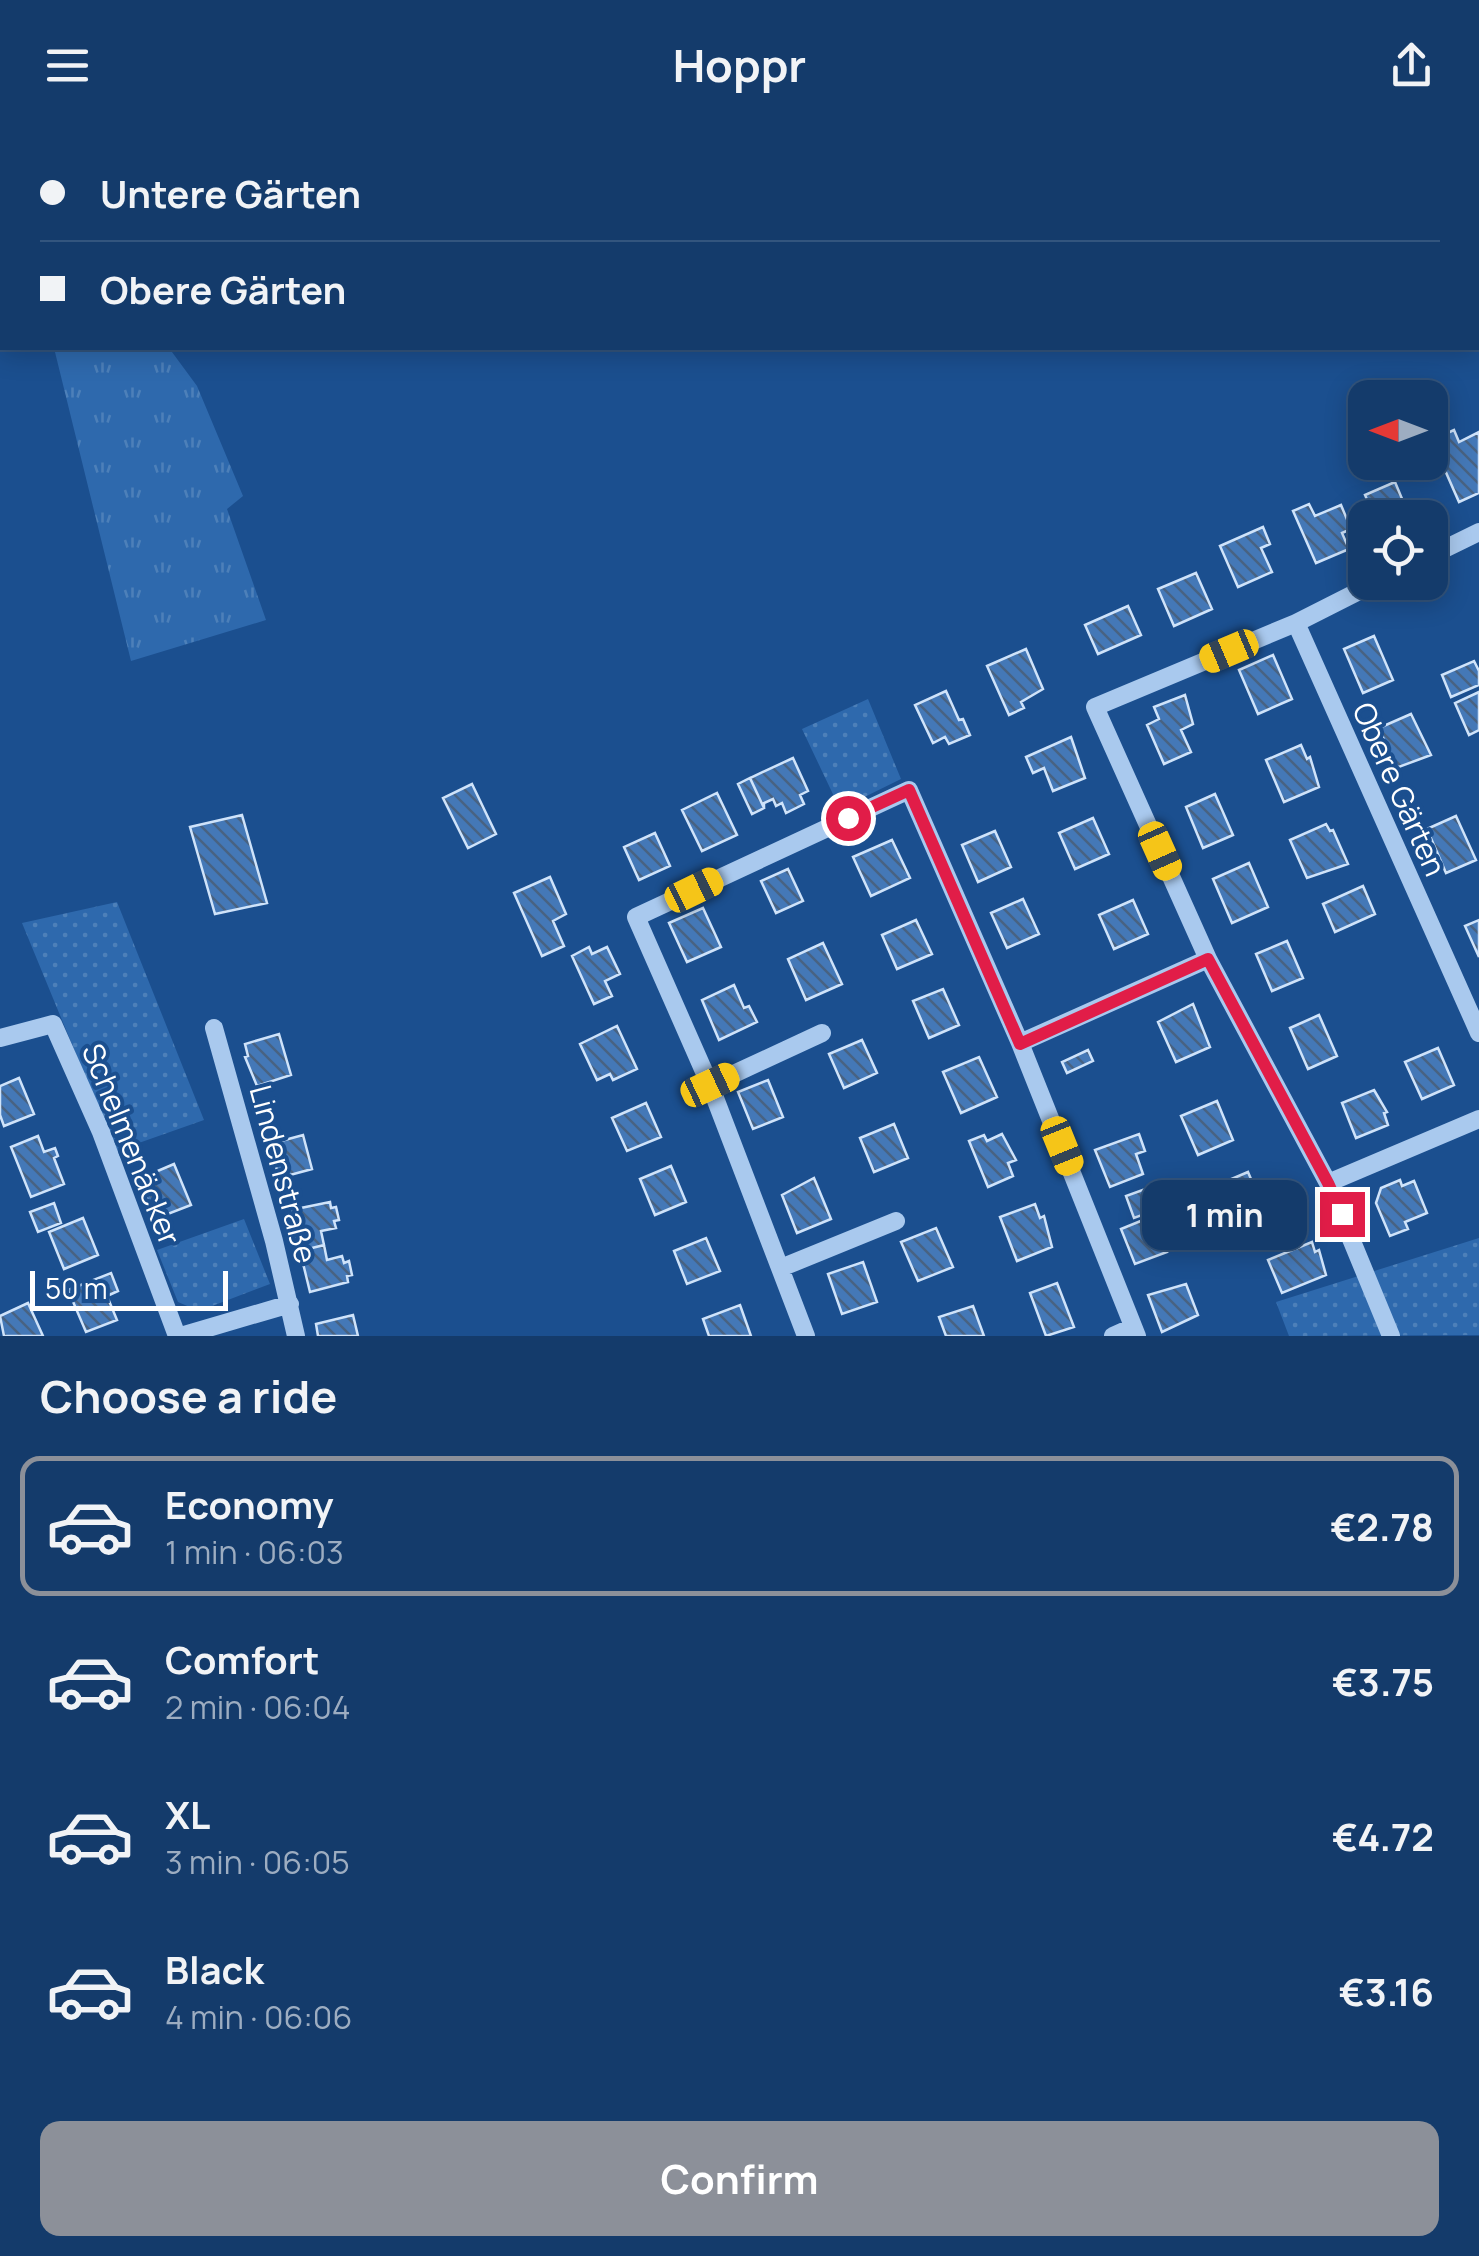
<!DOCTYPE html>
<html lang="en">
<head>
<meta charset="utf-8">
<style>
  :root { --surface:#143b6b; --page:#214673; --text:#f1f3f6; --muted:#9dadc1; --line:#33557e; --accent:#8c9099 }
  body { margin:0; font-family:Manrope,sans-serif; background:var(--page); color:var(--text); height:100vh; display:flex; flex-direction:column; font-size:38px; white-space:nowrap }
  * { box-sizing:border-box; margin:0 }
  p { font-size:32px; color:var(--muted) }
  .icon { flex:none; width:55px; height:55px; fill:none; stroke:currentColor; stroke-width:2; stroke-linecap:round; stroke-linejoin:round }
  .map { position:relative; height:1206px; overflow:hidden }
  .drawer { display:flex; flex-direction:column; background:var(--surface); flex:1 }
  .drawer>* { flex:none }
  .hud { position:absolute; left:0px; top:0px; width:1480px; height:220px; box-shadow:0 5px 25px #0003,0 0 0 2px var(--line); display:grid; align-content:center; height:220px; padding:0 40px; background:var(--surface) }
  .needle { width:65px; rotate:270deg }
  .tools { position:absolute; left:1348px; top:250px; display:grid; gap:20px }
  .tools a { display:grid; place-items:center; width:100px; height:100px; border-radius:20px; background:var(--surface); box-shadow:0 5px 25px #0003,0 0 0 2px var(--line); font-size:50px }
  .scale { position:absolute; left:30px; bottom:25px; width:198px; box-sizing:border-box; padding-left:10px; border:5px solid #fff; border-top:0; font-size:28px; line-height:35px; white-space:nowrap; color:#fff; -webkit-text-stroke:8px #1b4f8f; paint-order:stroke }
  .end { position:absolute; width:45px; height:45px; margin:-22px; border:12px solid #e11d48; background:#fff; box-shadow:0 0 0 5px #fff }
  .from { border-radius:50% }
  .bubble { position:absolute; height:70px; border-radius:20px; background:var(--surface); box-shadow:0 5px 25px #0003,0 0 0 2px var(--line); font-size:32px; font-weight:700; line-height:70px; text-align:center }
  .car { position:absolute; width:30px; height:60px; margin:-30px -15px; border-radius:12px; box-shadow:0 0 8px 2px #0007; background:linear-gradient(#f5c518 24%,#345 0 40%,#f5c518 0 76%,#345 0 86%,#f5c518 0) }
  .hud b { display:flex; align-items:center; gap:35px; height:95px; font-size:38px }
  .hud b+b { border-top:2px solid var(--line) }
  .hud i { width:25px; height:25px; background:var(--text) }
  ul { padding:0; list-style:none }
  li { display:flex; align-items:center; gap:30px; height:140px; margin:0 20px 15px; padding:0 20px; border:5px solid transparent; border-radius:20px }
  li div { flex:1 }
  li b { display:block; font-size:38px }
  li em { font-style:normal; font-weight:700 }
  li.active { border-color:var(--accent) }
  li>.icon { width:90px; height:90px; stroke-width:1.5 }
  h2 { padding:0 40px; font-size:45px; line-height:120px }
  .action { display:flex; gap:20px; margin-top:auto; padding:20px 40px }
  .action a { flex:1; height:115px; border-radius:20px; background:var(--accent); color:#fff; font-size:40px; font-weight:700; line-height:115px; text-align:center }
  header { display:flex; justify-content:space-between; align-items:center; height:130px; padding:0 40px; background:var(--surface); font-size:45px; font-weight:700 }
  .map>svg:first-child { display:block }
  .grass { fill:url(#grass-dots) }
  .park { fill:url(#park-tufts) }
  .building { fill:url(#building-back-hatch); stroke:#cfe3fa; stroke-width:2.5 }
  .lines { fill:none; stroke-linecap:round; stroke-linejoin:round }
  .minor { stroke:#a9c9ee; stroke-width:18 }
  .route { stroke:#e11d48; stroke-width:12 }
  .labels { text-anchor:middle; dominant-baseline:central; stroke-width:8; stroke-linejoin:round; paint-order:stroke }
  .street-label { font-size:30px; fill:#fff; stroke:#1b4f8f }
</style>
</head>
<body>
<header><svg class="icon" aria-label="menu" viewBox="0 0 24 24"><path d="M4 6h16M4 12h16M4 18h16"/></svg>Hoppr<svg class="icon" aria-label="share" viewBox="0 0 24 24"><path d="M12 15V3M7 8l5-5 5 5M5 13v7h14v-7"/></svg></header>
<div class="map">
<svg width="1479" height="1206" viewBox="0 0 1479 1206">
  <defs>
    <pattern id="grass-dots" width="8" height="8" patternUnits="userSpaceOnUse" patternTransform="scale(2.5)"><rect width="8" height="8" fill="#2e69ad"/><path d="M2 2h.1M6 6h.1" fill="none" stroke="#4d80b9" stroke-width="1.8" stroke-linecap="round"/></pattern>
    <pattern id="park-tufts" width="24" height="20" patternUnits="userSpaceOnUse" patternTransform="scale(2.5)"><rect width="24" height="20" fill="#2e69ad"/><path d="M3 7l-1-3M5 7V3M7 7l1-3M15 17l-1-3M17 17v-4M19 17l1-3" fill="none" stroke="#4d80b9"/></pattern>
    <pattern id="building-back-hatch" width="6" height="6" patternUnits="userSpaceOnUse" patternTransform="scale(2.5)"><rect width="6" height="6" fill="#4478b7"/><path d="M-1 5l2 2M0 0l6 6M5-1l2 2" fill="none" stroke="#486282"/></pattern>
  </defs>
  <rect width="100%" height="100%" fill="#1b4f8f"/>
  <path class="grass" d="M 868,569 L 901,649 L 840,679 L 802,599 Z
    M 117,772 L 204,990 L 116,1021 L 22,793 Z
    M 244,1089 L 270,1154 L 199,1181 L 178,1172 L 157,1120 Z
    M 1479,1108 L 1479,1205 L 1289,1206 L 1276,1172 Z"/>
  <path class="park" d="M 54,218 L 169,218 L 197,256 L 243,366 L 227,379 L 266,490 L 131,531 Z"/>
  <path class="building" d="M 1454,300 L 1459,312 L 1479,302 L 1479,363 L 1459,372 L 1444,338 L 1437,341 L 1430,326 L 1430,311 Z
    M 1395,352 L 1410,388 L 1375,388 L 1365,365 Z
    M 1309,374 L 1315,386 L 1341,375 L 1351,399 L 1342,403 L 1349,419 L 1316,433 L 1293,381 Z
    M 1263,397 L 1270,414 L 1261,418 L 1272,442 L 1238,457 L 1220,416 Z
    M 1196,443 L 1212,479 L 1174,496 L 1158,459 Z
    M 1128,476 L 1141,505 L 1098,524 L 1085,495 Z
    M 1374,506 L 1393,550 L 1363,563 L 1344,519 Z
    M 1026,519 L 1043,559 L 1021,572 L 1024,578 L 1009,585 L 987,536 Z
    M 1273,525 L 1292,569 L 1258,584 L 1239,540 Z
    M 1474,531 L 1479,541 L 1479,555 L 1451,567 L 1442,545 Z
    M 946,561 L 959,590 L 963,589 L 970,605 L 949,614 L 945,607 L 933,613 L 915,575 Z
    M 1479,562 L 1479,600 L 1469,605 L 1455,573 Z
    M 1185,565 L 1193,594 L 1181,600 L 1191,622 L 1164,634 L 1147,595 L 1159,589 L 1154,577 Z
    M 1411,584 L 1431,625 L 1396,638 L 1379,598 Z
    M 1071,607 L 1085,648 L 1053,661 L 1044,638 L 1033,643 L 1026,627 Z
    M 1301,615 L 1307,629 L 1310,627 L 1319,657 L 1284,672 L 1266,630 Z
    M 793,628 L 808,661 L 800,665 L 804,674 L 786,683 L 782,673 L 776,676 L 773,669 L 764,673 L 764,678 L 750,648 Z
    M 750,648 L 764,678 L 752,684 L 738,654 Z
    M 472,654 L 496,704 L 468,718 L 443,668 Z
    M 717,663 L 737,705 L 702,721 L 682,680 Z
    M 1215,664 L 1233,705 L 1203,718 L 1186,677 Z
    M 242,685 L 267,773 L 215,784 L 190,697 Z
    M 1456,686 L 1476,730 L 1446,743 L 1427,699 Z
    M 1093,688 L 1109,724 L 1075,739 L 1059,703 Z
    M 1326,694 L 1330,701 L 1333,700 L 1348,734 L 1307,748 L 1290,710 Z
    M 995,701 L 1011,737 L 978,752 L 962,715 Z
    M 655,703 L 670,736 L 639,750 L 624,717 Z
    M 892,710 L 910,748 L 871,766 L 853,727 Z
    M 1249,733 L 1268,777 L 1232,793 L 1213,749 Z
    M 788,739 L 803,771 L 776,783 L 761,751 Z
    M 550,747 L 566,784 L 553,791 L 564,816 L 542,826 L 514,763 Z
    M 1363,756 L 1375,784 L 1335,802 L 1323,774 Z
    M 1023,769 L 1039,804 L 1007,818 L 991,783 Z
    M 1133,770 L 1148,804 L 1114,819 L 1099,785 Z
    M 703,778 L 721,817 L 687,832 L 669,793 Z
    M 916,790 L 932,824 L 897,839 L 882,805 Z
    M 1479,790 L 1479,827 L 1465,796 Z
    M 1287,811 L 1303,848 L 1272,861 L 1256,824 Z
    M 823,813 L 842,854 L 806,870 L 788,829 Z
    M 589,817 L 592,824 L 607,817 L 620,844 L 605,851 L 612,866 L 594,874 L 572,826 Z
    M 734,855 L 744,878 L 749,876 L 757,892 L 719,910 L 702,870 Z
    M 943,859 L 959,895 L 929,908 L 913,871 Z
    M 1193,874 L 1210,917 L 1176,932 L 1158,892 Z
    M 1319,885 L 1337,926 L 1308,939 L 1290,898 Z
    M 617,896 L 637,939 L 613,950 L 610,944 L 597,950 L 580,914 Z
    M 279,904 L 291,945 L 257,956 L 245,927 L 248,926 L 245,914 Z
    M 862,910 L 877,943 L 844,958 L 829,924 Z
    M 1438,918 L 1454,955 L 1422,969 L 1405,932 Z
    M 1088,920 L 1093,931 L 1067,943 L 1062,932 Z
    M 979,927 L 997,967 L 961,983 L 943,942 Z
    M 19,948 L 34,984 L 4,996 L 0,985 L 0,956 Z
    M 768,950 L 783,987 L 753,999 L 738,962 Z
    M 1374,960 L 1387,982 L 1384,983 L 1388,995 L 1356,1008 L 1342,973 Z
    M 1217,971 L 1233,1010 L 1198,1025 L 1181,986 Z
    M 646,973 L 661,1007 L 627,1021 L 612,988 Z
    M 894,994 L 908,1028 L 874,1042 L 860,1008 Z
    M 1002,1004 L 1016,1030 L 1008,1033 L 1013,1046 L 988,1057 L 969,1011 L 984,1005 L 987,1011 Z
    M 1139,1004 L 1145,1021 L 1136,1024 L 1143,1044 L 1110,1057 L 1095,1020 Z
    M 303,1005 L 312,1039 L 279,1048 L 270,1014 Z
    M 38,1006 L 44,1022 L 55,1018 L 58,1026 L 54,1028 L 64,1054 L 31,1067 L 11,1017 Z
    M 174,1034 L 191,1075 L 155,1089 L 139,1049 Z
    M 671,1036 L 686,1072 L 655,1085 L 640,1049 Z
    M 1248,1042 L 1259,1068 L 1263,1066 L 1271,1084 L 1232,1096 L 1215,1056 Z
    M 814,1048 L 831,1089 L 797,1103 L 782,1065 Z
    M 1400,1050 L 1402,1056 L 1414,1051 L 1427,1083 L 1405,1092 L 1408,1099 L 1390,1106 L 1376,1073 L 1381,1058 Z
    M 1159,1054 L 1167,1076 L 1134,1088 L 1126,1066 Z
    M 330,1072 L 331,1078 L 336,1077 L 339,1090 L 334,1091 L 336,1098 L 321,1101 L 324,1115 L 300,1121 L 291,1080 Z
    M 54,1073 L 61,1093 L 38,1102 L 30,1082 Z
    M 1035,1074 L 1040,1088 L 1044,1086 L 1052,1117 L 1017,1131 L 1000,1087 Z
    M 1153,1086 L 1167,1122 L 1135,1134 L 1121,1099 Z
    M 83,1088 L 98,1125 L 64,1139 L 49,1102 Z
    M 936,1098 L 953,1137 L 918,1151 L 901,1112 Z
    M 706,1108 L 720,1141 L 687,1154 L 674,1121 Z
    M 1312,1112 L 1315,1122 L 1319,1120 L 1326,1145 L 1282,1163 L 1268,1130 Z
    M 324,1115 L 327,1130 L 342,1126 L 344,1133 L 349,1131 L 352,1145 L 347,1146 L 348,1152 L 310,1162 L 300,1121 Z
    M 863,1132 L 877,1172 L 842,1184 L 828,1144 Z
    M 111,1143 L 118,1161 L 107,1166 L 117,1190 L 86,1202 L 68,1160 Z
    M 1057,1153 L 1074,1197 L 1046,1206 L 1030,1163 Z
    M 1186,1154 L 1198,1185 L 1162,1202 L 1148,1165 Z
    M 28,1173 L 43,1206 L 4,1206 L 0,1186 Z
    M 740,1175 L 751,1206 L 709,1206 L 703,1189 Z
    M 973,1176 L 984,1206 L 946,1206 L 939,1187 Z
    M 353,1185 L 358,1206 L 318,1206 L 316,1194 Z"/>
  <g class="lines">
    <path class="minor" d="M 1430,426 L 1479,402
      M 1296,493 L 1377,452
      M 214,898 L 274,1111 L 296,1206
      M 0,908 L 53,894 L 101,1002 L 177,1206
      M 1020,913 L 1208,829
      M 710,955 L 822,903
      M 1328,1053 L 1479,989
      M 783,1137 L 896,1091
      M 181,1206 L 290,1174
      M 806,1206 L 710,955 L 636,787 L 909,660 L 1020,913 L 1137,1206
      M 1113,1206 L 1133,1197
      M 1391,1206 L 1328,1053 L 1208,829 L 1095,577 L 1296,493 L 1479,903"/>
  </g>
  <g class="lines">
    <path class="route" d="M 848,688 L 909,660 L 1020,914 L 1208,829 L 1328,1053 L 1342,1084"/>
  </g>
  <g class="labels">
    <g class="street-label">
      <text transform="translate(1400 659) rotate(66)">Obere Gärten</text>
      <text transform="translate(132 1014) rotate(68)">Schelmenäcker</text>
      <text transform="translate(284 1044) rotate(75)">Lindenstraße</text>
    </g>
  </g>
</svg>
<div class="tools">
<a><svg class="needle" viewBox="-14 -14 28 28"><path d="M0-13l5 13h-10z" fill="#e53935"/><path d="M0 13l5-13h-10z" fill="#9dadc1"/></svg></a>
<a><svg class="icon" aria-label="locate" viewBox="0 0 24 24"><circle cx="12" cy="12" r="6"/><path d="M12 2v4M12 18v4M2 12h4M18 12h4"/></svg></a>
</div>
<div class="scale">50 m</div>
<i class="end from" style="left:848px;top:688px"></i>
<i class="end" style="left:1342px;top:1084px"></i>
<div class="bubble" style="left:1142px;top:1050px;width:165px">1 min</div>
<i class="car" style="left:1229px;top:521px;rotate:247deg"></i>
<i class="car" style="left:1160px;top:721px;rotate:156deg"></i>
<i class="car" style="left:694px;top:760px;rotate:64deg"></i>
<i class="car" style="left:710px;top:955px;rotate:65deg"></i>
<i class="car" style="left:1062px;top:1016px;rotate:158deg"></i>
<div class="hud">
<b><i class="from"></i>Untere Gärten</b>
<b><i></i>Obere Gärten</b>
</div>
</div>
<section class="drawer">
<h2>Choose a ride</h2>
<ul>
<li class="active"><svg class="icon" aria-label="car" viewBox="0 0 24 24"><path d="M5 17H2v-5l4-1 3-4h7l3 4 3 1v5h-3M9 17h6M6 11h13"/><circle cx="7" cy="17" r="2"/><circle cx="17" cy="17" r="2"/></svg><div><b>Economy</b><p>1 min · 06:03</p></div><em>€2.78</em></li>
<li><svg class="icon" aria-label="car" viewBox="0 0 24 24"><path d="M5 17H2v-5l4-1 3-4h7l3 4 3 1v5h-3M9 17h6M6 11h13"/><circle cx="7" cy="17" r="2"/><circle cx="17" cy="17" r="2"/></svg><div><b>Comfort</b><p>2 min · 06:04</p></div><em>€3.75</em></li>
<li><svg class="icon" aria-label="car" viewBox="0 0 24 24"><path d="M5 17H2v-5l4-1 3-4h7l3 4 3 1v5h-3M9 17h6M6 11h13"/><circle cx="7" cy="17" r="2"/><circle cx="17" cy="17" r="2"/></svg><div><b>XL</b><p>3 min · 06:05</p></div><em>€4.72</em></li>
<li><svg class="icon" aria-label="car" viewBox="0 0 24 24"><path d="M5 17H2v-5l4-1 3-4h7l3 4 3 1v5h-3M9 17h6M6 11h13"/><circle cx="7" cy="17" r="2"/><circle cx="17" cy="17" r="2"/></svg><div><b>Black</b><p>4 min · 06:06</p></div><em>€3.16</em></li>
</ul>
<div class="action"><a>Confirm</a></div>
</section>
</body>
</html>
